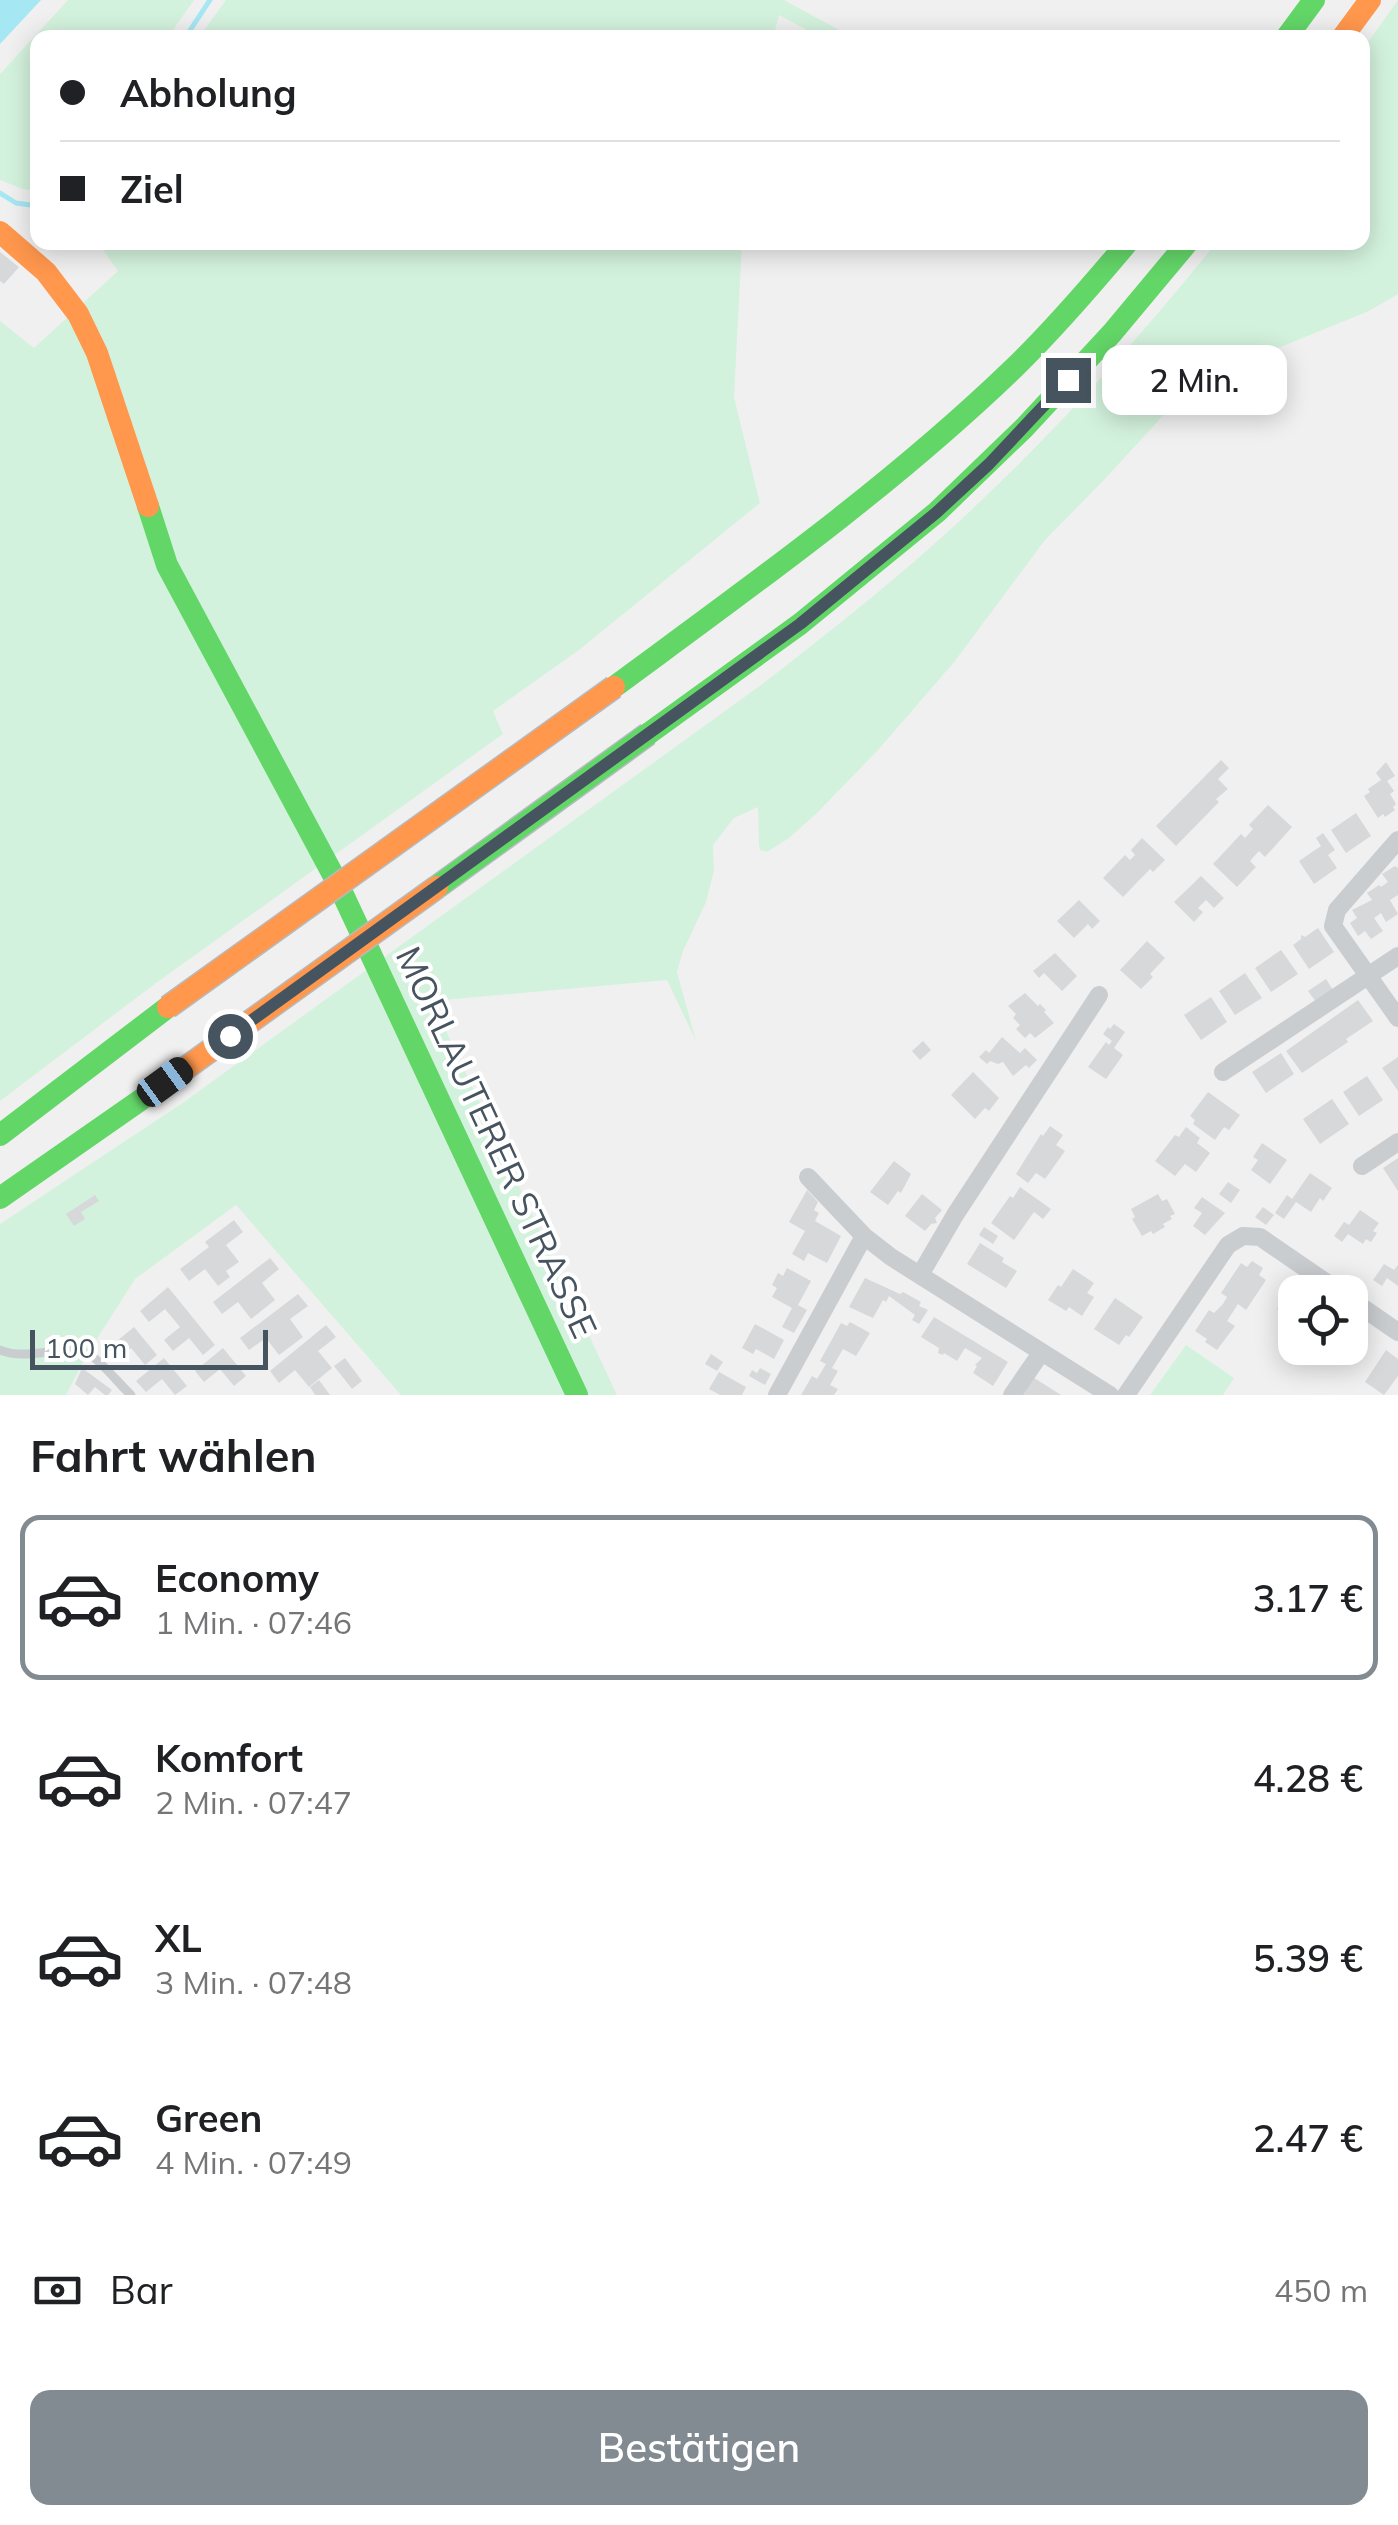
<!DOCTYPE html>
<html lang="de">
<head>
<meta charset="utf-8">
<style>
  :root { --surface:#fff; --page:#f6f6f6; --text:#202124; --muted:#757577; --line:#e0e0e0; --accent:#828b92 }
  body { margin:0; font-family:Mulish,sans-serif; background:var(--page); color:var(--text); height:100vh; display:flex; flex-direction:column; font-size:38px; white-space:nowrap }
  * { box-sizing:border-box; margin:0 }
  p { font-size:32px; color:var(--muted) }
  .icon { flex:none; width:55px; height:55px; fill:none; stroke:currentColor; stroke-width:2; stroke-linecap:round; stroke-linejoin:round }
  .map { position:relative; height:1395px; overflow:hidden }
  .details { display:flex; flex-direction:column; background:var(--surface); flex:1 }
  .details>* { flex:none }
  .banner { position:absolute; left:30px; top:30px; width:1340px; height:220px; border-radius:20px; box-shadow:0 5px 25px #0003; display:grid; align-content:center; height:220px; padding:0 30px; background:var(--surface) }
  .buttons { position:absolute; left:1278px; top:1275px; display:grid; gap:20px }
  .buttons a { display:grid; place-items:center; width:90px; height:90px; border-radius:20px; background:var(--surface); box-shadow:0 5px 25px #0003; font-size:50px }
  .scale { position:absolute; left:30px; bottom:25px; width:238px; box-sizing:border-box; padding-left:10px; border:5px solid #46545f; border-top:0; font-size:28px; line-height:35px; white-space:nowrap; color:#46545f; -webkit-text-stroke:8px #fff; paint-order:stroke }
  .end { position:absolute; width:45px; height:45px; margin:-22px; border:12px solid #46545f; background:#fff; box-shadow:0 0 0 5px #fff }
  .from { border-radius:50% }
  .bubble { position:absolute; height:70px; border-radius:20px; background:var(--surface); box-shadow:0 5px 25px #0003; font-size:32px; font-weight:600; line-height:70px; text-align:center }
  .car { position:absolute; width:30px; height:60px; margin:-30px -15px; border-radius:12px; box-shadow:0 0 8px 2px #0007; background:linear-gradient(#222 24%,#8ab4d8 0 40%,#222 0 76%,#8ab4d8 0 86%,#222 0) }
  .banner b { display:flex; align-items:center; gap:35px; height:95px; font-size:38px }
  .banner b+b { border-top:2px solid var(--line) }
  .banner i { width:25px; height:25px; background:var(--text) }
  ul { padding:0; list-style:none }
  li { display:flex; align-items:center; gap:30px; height:165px; margin:0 20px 15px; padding:0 10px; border:5px solid transparent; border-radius:20px }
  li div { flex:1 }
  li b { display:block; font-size:38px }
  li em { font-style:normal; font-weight:600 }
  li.current { border-color:var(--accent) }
  li>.icon { width:90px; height:90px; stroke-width:1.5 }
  h2 { padding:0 30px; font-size:45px; line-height:120px }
  .pay { display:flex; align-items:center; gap:25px; height:110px; padding:0 30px; font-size:38px }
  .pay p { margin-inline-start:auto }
  .primary-button { display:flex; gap:20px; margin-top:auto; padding:20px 30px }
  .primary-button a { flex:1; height:115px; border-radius:20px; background:var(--accent); color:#fff; font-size:40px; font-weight:600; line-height:115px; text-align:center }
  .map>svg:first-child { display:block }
  .green { fill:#d3f2dd }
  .water { fill:#a5e7f3 }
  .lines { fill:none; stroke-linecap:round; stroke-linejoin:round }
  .stream { stroke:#a5e7f3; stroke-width:5 }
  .building { fill:#d7d8d9 }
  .lane { stroke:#cacdd0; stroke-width:9 }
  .street { stroke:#cacdd0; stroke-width:18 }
  .fast { stroke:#63d668; stroke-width:22 }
  .slow { stroke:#ff974d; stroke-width:22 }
  .fast-bridge-casing { stroke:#b4bbc1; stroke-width:25; stroke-linecap:butt }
  .slow-bridge-casing { stroke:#b4bbc1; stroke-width:25; stroke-linecap:butt }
  .fast-bridge { stroke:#63d668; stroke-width:22 }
  .slow-bridge { stroke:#ff974d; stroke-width:22 }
  .route { stroke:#46545f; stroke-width:12 }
  .labels { text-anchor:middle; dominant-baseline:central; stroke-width:8; stroke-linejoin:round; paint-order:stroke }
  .street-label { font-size:35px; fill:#46545f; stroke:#fff }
</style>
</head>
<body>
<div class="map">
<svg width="1398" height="1395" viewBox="0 0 1398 1395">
  <rect width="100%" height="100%" fill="#f1f0f0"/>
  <path class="green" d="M 68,0 L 194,0 L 168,37 L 38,38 L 37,191 L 23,189 L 0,180 L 0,74 Z
    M 226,0 L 784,0 L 852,37 L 820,37 L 779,15 L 773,38 L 199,37 Z
    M 1398,0 L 1398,294 L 1369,311 L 1283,346 L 1201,374 L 1105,479 L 1045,540 L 955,661 L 878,750 L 817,813 L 789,838 L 767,852 L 760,850 L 759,845 L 758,807 L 734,818 L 713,845 L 714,871 L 706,902 L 683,951 L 677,972 L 696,1041 L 667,980 L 432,1001 L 617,1395 L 401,1395 L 236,1205 L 135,1279 L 88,1353 L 66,1395 L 0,1395 L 0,1224 L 181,1104 L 761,685 C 819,640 878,594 933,545 C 1036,453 1130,350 1216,243 L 1362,242 L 1363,49 Z
    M 98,243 L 742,243 L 734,397 L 760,503 L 579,650 L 493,711 L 503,734 L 152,986 L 0,1101 L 0,321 L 34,348 L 118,271 Z
    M 1186,1345 L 1234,1378 L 1223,1395 L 1150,1395 Z"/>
  <path class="water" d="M 0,0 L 41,0 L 0,44 Z"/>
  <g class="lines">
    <path class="stream" d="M 185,38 L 210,0
      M 0,193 L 16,203 L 38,206"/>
  </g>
  <path class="building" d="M 0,252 L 19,267 L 4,284 L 0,281 Z
    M 1221,760 L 1229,768 L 1218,779 L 1228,789 L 1216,799 L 1219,802 L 1176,846 L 1156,826 Z
    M 1386,762 L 1395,776 L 1387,781 L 1394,791 L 1390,794 L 1396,804 L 1393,807 L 1395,810 L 1385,817 L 1383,814 L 1378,818 L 1364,796 L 1370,792 L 1368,789 L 1381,780 L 1376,773 Z
    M 1268,805 L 1292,827 L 1265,857 L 1259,851 L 1250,861 L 1256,867 L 1237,887 L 1213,864 L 1241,834 L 1245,838 L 1253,829 L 1249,825 Z
    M 1356,813 L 1371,836 L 1346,853 L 1331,830 Z
    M 1323,833 L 1335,850 L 1328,855 L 1337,868 L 1314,884 L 1299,861 L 1321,846 L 1316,838 Z
    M 1142,838 L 1165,860 L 1153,872 L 1150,869 L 1123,897 L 1103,878 L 1125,855 L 1130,860 L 1135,855 L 1131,850 Z
    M 1395,866 L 1398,868 L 1398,895 L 1390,900 L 1398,914 L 1386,922 L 1381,913 L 1374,918 L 1383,931 L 1371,939 L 1365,931 L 1358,936 L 1350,923 L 1357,918 L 1352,910 L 1372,900 L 1367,893 L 1379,885 L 1381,887 L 1388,882 L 1382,874 Z
    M 1201,876 L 1224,898 L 1214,908 L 1206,900 L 1198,908 L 1203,912 L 1194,922 L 1174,902 Z
    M 1079,900 L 1100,921 L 1092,929 L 1088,924 L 1074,938 L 1057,921 Z
    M 1318,928 L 1334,952 L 1309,969 L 1293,945 L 1301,939 L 1301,935 L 1305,937 Z
    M 1147,941 L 1165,958 L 1150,974 L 1153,977 L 1141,989 L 1120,970 Z
    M 1281,950 L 1298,974 L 1271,992 L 1255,968 Z
    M 1055,953 L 1077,976 L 1062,991 L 1044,973 L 1039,978 L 1033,971 Z
    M 1245,973 L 1262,998 L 1235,1015 L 1219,991 Z
    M 1326,979 L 1333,990 L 1316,1002 L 1308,991 Z
    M 1025,993 L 1038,1006 L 1040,1004 L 1046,1010 L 1044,1012 L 1054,1023 L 1035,1038 L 1030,1033 L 1025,1038 L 1016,1029 L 1020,1025 L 1013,1018 L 1016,1014 L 1008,1006 Z
    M 1211,997 L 1227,1022 L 1201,1040 L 1184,1015 Z
    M 1358,1000 L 1373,1021 L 1346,1039 L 1348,1042 L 1302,1073 L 1286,1051 Z
    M 1114,1024 L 1125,1032 L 1114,1048 L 1123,1055 L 1106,1079 L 1088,1067 L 1106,1042 L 1109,1045 L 1112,1041 L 1103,1034 L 1108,1027 L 1110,1029 Z
    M 1002,1037 L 1020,1053 L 1025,1048 L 1037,1060 L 1029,1068 L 1026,1065 L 1013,1076 L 1003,1062 L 998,1064 L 990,1061 L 987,1064 L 979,1057 L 986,1050 L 989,1053 Z
    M 923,1041 L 931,1050 L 920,1060 L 912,1051 Z
    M 1281,1053 L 1294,1074 L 1266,1093 L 1252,1072 Z
    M 1398,1057 L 1398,1091 L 1382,1068 Z
    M 973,1072 L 999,1098 L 989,1111 L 985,1108 L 975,1119 L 951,1095 Z
    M 1367,1076 L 1383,1100 L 1359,1116 L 1343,1092 Z
    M 1208,1092 L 1240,1115 L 1229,1130 L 1224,1127 L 1215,1140 L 1193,1124 L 1195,1120 L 1190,1116 Z
    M 1332,1099 L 1349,1124 L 1320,1144 L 1303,1119 Z
    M 1050,1126 L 1063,1135 L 1056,1145 L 1065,1151 L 1045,1179 L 1036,1173 L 1028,1183 L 1016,1174 L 1041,1134 L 1043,1136 Z
    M 1186,1127 L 1200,1138 L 1197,1143 L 1210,1153 L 1196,1172 L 1185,1164 L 1175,1176 L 1155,1161 L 1175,1135 L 1179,1137 Z
    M 1262,1143 L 1287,1160 L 1270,1184 L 1251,1170 L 1258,1160 L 1253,1157 Z
    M 1398,1158 L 1398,1191 L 1383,1168 Z
    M 894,1161 L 911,1174 L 901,1193 L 898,1191 L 888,1205 L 870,1192 Z
    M 1310,1173 L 1332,1188 L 1323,1201 L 1320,1198 L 1311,1212 L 1296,1202 L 1284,1219 L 1275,1213 L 1287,1195 L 1292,1199 Z
    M 1228,1182 L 1240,1190 L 1231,1203 L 1219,1194 Z
    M 1020,1187 L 1051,1209 L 1043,1219 L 1034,1212 L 1014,1240 L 991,1223 L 1010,1196 L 1013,1198 Z
    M 807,1190 L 818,1202 L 814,1210 L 819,1213 L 815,1221 L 841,1236 L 827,1263 L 808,1253 L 804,1261 L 792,1254 L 805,1231 L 789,1222 Z
    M 922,1194 L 942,1210 L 935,1218 L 937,1223 L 931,1224 L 925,1231 L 905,1216 Z
    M 1158,1194 L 1162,1201 L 1167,1199 L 1175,1214 L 1170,1216 L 1172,1219 L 1163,1224 L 1165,1227 L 1153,1234 L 1151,1231 L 1142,1236 L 1132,1219 L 1135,1217 L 1131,1209 Z
    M 95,1195 L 99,1201 L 81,1212 L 85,1219 L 74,1226 L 66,1214 Z
    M 1202,1197 L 1225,1213 L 1205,1235 L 1193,1226 L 1202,1213 L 1194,1208 Z
    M 1263,1207 L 1274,1215 L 1266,1225 L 1255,1217 Z
    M 1360,1210 L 1379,1223 L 1373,1231 L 1377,1233 L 1371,1242 L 1366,1239 L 1363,1244 L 1348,1234 L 1342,1242 L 1334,1236 L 1344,1222 L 1349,1225 Z
    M 234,1220 L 243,1232 L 226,1245 L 239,1262 L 226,1271 L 230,1277 L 218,1286 L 205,1269 L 189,1281 L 180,1269 L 209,1247 L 205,1242 Z
    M 984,1227 L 998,1236 L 993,1244 L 979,1235 Z
    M 980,1243 L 1004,1258 L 1002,1262 L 1017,1271 L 1006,1288 L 967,1264 Z
    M 270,1258 L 279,1269 L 262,1283 L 275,1300 L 251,1319 L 238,1302 L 222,1314 L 213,1302 Z
    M 1252,1261 L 1263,1268 L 1259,1275 L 1266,1280 L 1246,1310 L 1238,1304 L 1227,1321 L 1235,1326 L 1217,1350 L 1205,1342 L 1207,1339 L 1195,1331 L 1209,1310 L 1214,1313 L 1223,1304 L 1227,1297 L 1221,1293 L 1241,1263 L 1247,1267 Z
    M 1384,1264 L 1394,1270 L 1398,1265 L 1398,1286 L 1387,1278 L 1382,1286 L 1373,1280 Z
    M 787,1268 L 811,1281 L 798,1305 L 807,1310 L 794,1333 L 782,1327 L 792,1308 L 772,1297 L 777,1288 L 772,1285 L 778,1273 L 783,1276 Z
    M 1073,1269 L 1094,1283 L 1087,1293 L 1094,1297 L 1082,1316 L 1069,1307 L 1066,1311 L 1048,1300 L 1058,1285 L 1061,1287 Z
    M 865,1278 L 900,1294 L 903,1292 L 921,1302 L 919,1306 L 928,1310 L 919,1324 L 912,1320 L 915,1315 L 889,1296 L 886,1302 L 883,1300 L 873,1318 L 849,1307 Z
    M 168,1287 L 215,1345 L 203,1355 L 189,1338 L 173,1351 L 164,1340 L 180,1327 L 165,1309 L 149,1322 L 140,1311 Z
    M 1288,1292 L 1295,1297 L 1295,1324 L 1277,1309 Z
    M 298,1294 L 308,1306 L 290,1319 L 303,1337 L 279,1355 L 266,1338 L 249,1350 L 240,1338 Z
    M 1115,1298 L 1143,1317 L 1129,1337 L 1126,1335 L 1119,1345 L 1094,1329 Z
    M 934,1317 L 1008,1362 L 993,1386 L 973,1373 L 977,1366 L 975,1365 L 982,1358 L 965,1348 L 957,1361 L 944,1353 L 943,1355 L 938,1353 L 939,1348 L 921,1337 Z
    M 850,1322 L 870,1333 L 856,1356 L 843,1349 L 832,1368 L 838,1371 L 830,1385 L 838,1389 L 834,1395 L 801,1395 L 812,1376 L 817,1379 L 826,1364 L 820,1361 L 841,1323 L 847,1326 Z
    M 755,1324 L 784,1340 L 774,1359 L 756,1349 L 753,1354 L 742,1348 Z
    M 326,1325 L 336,1337 L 318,1351 L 332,1368 L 309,1387 L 295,1370 L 279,1383 L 270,1371 Z
    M 1350,1325 L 1364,1334 L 1345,1363 L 1325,1349 L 1319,1358 L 1312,1354 L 1317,1348 L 1350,1348 Z
    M 134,1327 L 157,1355 L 145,1365 L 131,1348 L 116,1361 L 106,1350 Z
    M 223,1348 L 246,1376 L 234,1386 L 220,1369 L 204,1382 L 195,1371 Z
    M 1386,1350 L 1398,1359 L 1398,1376 L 1384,1395 L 1365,1382 Z
    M 711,1354 L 723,1362 L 717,1371 L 705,1364 Z
    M 164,1358 L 187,1386 L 175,1395 L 162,1379 L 146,1392 L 136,1381 Z
    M 345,1358 L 362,1381 L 352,1389 L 334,1366 Z
    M 82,1368 L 112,1390 L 108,1395 L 105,1395 L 95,1387 L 88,1395 L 75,1384 Z
    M 760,1368 L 771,1374 L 765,1385 L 749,1376 L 752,1370 L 757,1373 Z
    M 719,1372 L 746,1387 L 742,1395 L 720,1395 L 709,1389 Z
    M 1028,1374 L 1061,1395 L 1014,1395 Z
    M 319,1380 L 330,1395 L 315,1395 L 310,1387 Z"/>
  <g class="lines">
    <path class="lane" d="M 0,1350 C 27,1362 69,1342 89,1354 C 101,1361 120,1385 131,1395"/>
    <path class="street" d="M 1398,840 L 1337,910 L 1333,926 L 1398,1018
      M 1223,1072 L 1398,956
      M 1362,1166 L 1398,1142
      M 808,1177 L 864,1236 L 891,1257 L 1110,1395
      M 920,1275 L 955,1215 L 1099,995
      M 1350,1299 L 1398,1332
      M 777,1395 L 864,1236
      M 1012,1395 L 1041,1353
      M 1126,1395 L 1228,1245 L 1243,1236 L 1260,1237 L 1340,1292"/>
    <path class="fast" d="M 1286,38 L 1314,0
      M 148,506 L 167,565 L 338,884 L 577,1395
      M 614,687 C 751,586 892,486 1015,367 C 1055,328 1092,285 1128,242
      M 648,734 L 800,624 L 937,512 L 1024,428 L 1112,333 L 1188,242
      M 0,1135 L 168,1007
      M 0,1198 L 165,1083"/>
    <path class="slow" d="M 1342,38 L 1370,0
      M 0,232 L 46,272 L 78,314 L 97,353 L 148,506"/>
    <defs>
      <path id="fast-bridge" d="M 437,887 L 648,734"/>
      <path id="slow-bridge" d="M 168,1007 L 614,687
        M 165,1083 L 437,887"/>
    </defs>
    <use href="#fast-bridge" class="fast-bridge-casing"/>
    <use href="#slow-bridge" class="slow-bridge-casing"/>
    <use href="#fast-bridge" class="fast-bridge"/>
    <use href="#slow-bridge" class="slow-bridge"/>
  </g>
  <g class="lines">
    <path class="route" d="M 230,1036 L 800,624 L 937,512 L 989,464 L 1068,380"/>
  </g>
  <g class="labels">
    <g class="street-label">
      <text transform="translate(497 1142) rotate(65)">MORLAUTERER STRASSE</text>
    </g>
  </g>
</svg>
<div class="buttons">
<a><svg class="icon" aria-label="locate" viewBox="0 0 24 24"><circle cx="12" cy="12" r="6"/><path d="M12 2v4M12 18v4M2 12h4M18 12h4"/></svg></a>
</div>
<div class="scale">100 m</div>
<i class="end from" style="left:230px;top:1036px"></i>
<i class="end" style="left:1068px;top:380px"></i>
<div class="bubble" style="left:1102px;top:345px;width:185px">2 Min.</div>
<i class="car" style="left:165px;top:1082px;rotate:54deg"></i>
<div class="banner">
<b><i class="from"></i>Abholung</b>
<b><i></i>Ziel</b>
</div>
</div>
<section class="details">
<h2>Fahrt wählen</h2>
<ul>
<li class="current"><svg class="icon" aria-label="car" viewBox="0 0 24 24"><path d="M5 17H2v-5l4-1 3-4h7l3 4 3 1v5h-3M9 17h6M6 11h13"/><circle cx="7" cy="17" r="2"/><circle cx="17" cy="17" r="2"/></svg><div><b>Economy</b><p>1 Min. · 07:46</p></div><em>3.17 €</em></li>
<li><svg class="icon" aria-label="car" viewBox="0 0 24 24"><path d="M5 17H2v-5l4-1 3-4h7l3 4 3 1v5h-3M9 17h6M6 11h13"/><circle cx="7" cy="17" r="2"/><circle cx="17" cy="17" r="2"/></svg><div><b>Komfort</b><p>2 Min. · 07:47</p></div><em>4.28 €</em></li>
<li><svg class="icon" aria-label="car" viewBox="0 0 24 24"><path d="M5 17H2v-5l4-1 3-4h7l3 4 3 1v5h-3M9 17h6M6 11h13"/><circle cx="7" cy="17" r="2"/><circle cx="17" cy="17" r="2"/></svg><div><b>XL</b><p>3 Min. · 07:48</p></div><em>5.39 €</em></li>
<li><svg class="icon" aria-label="car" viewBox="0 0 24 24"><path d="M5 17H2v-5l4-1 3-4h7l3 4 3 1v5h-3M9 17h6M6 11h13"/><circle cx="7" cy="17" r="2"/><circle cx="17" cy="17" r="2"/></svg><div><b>Green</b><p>4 Min. · 07:49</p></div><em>2.47 €</em></li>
</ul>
<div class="pay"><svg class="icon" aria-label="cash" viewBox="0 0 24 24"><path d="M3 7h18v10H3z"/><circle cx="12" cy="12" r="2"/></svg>Bar<p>450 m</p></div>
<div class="primary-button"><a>Bestätigen</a></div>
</section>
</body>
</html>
